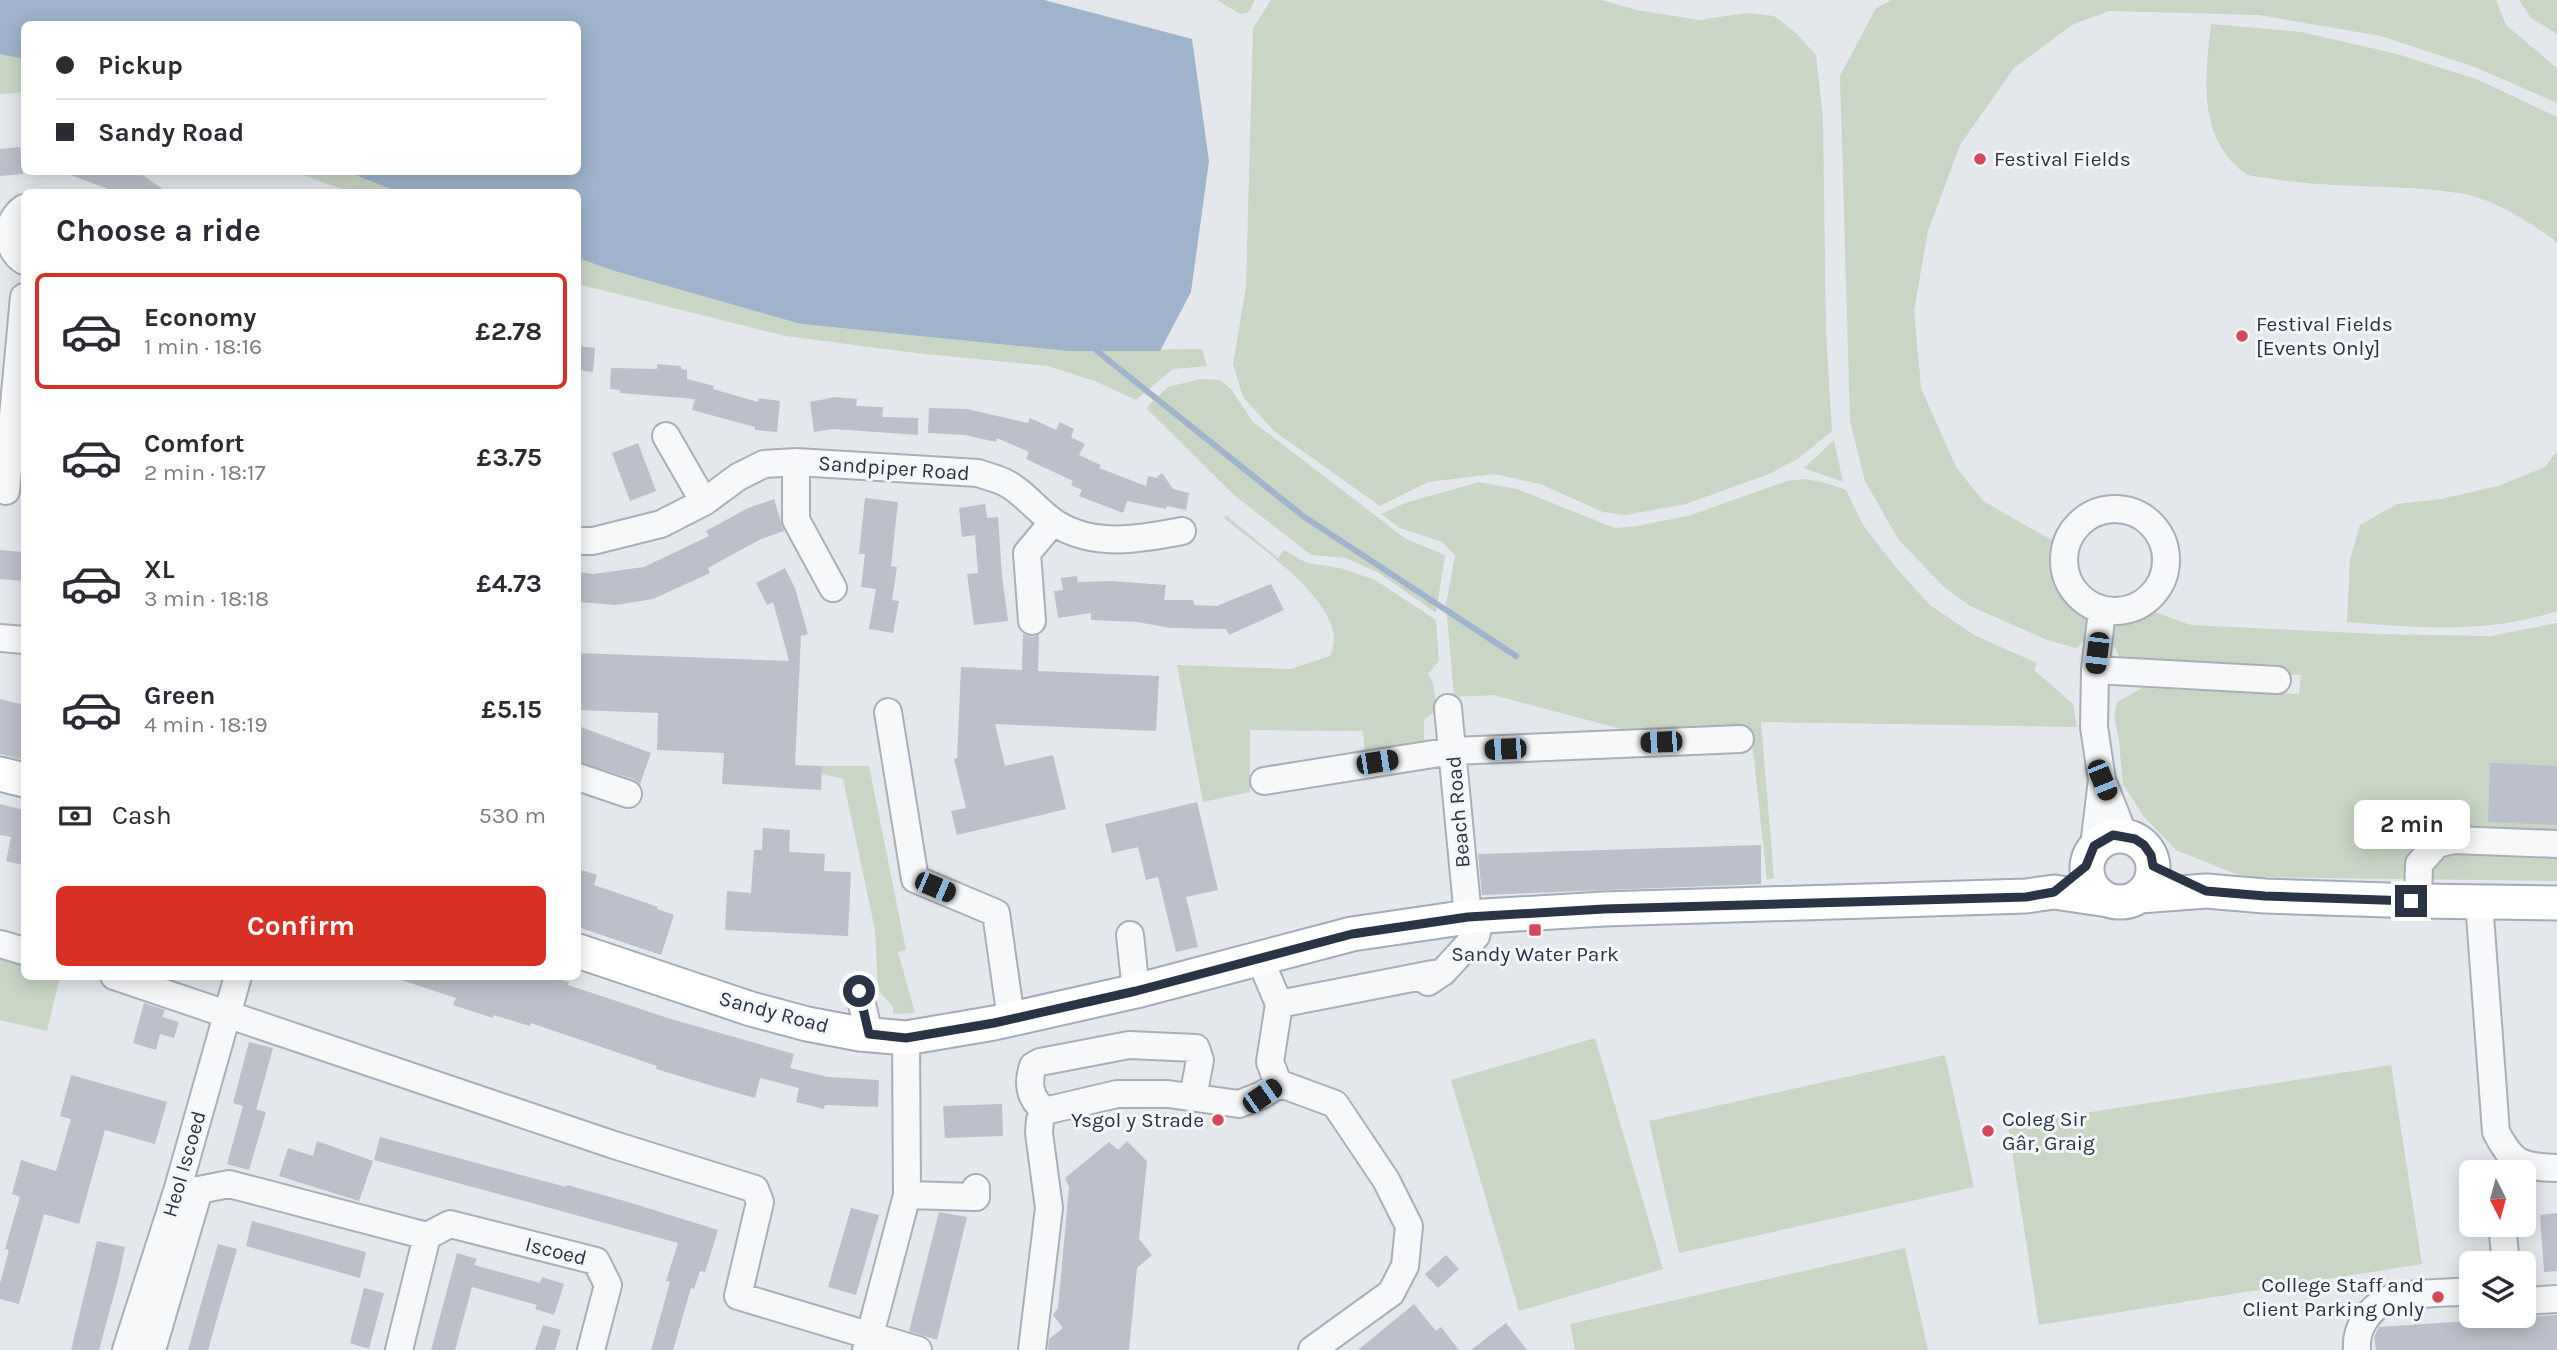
<!DOCTYPE html>
<html lang="en">
<head>
<meta charset="utf-8">
<style>
  :root { --surface:#fff; --page:#f2f2f3; --text:#2b2b33; --muted:#7c7c81; --line:#e1e1e2; --accent:#d93025 }
  body { margin:0; font-family:Karla,sans-serif; background:var(--page); color:var(--text); height:100vh; display:flex; flex-direction:column; font-size:26px; white-space:nowrap }
  * { box-sizing:border-box; margin:0 }
  p { font-size:23px; color:var(--muted) }
  .icon { flex:none; width:38px; height:38px; fill:none; stroke:currentColor; stroke-width:2; stroke-linecap:round; stroke-linejoin:round }
  .map { position:relative; flex:1; overflow:hidden }
  .side { position:absolute; left:21px; top:189px; width:560px; height:791px; display:flex; flex-direction:column; background:var(--surface); border-radius:10px; box-shadow:0 4px 18px #0003 }
  .side>* { flex:none }
  .hud { position:absolute; left:21px; top:21px; width:560px; height:154px; border-radius:10px; box-shadow:0 4px 18px #0003; display:grid; align-content:center; height:154px; padding:0 35px; background:var(--surface) }
  .needle { width:46px; rotate:174deg }
  .fabs { position:absolute; left:2459px; top:1160px; display:grid; gap:14px }
  .fabs a { display:grid; place-items:center; width:77px; height:77px; border-radius:10px; background:var(--surface); box-shadow:0 4px 18px #0003; font-size:35px }
  .end { position:absolute; width:32px; height:32px; margin:-16px; border:9px solid #2b3445; background:#fff; box-shadow:0 0 0 4px #fff }
  .from { border-radius:50% }
  .bubble { position:absolute; height:49px; border-radius:10px; background:var(--surface); box-shadow:0 4px 18px #0003; font-size:23px; font-weight:700; line-height:49px; text-align:center }
  .car { position:absolute; width:21px; height:42px; margin:-21px -10px; border-radius:9px; box-shadow:0 0 5px 2px #0007; background:linear-gradient(#222 24%,#8ab4d8 0 40%,#222 0 76%,#8ab4d8 0 86%,#222 0) }
  .hud b { display:flex; align-items:center; gap:24px; height:66px; font-size:26px }
  .hud b+b { border-top:2px solid var(--line) }
  .hud i { width:18px; height:18px; background:var(--text) }
  ul { padding:0; list-style:none }
  li { display:flex; align-items:center; gap:21px; height:116px; margin:0 14px 10px; padding:0 21px; border:4px solid transparent; border-radius:10px }
  li div { flex:1 }
  li b { display:block; font-size:26px }
  li em { font-style:normal; font-weight:700 }
  li.current { border-color:var(--accent) }
  li>.icon { width:63px; height:63px; stroke-width:1.5 }
  h2 { padding:0 35px; font-size:32px; line-height:84px }
  .pay { display:flex; align-items:center; gap:18px; height:77px; padding:0 35px; font-size:26px }
  .pay p { margin-inline-start:auto }
  .action { display:flex; gap:14px; margin-top:auto; padding:14px 35px }
  .action a { flex:1; height:80px; border-radius:10px; background:var(--accent); color:#fff; font-size:28px; font-weight:700; line-height:80px; text-align:center }
  .map>svg:first-child { display:block }
  .green { fill:#c9d6c5 }
  .water { fill:#9fb4cc }
  .lines { fill:none; stroke-linecap:round; stroke-linejoin:round }
  .stream { stroke:#9fb4cc; stroke-width:6 }
  .building { fill:#bbc0ca }
  .minor-casing { stroke:#a9aeb7; stroke-width:30 }
  .major-casing { stroke:#a3abb8; stroke-width:37 }
  .minor { stroke:#f7f8fa; stroke-width:26 }
  .major { stroke:#fff; stroke-width:33 }
  .route { stroke:#2b3445; stroke-width:9 }
  .poi-dot { fill:#d1495b; stroke:#f4f6f9; stroke-width:2.5 }
  .labels { text-anchor:middle; dominant-baseline:central; stroke-width:6; stroke-linejoin:round; paint-order:stroke }
  .poi-label { font-size:21px; fill:#2b3445; stroke:#f4f6f9; text-anchor:start }
  .street-label { font-size:21px; fill:#2b3445; stroke:#f4f6f9 }
</style>
</head>
<body>
<div class="map">
<svg width="2557" height="1350" viewBox="0 0 2557 1350">
  <rect width="100%" height="100%" fill="#e4e7ec"/>
  <path class="green" d="M 1217,0 L 1255,0 L 1248,13 L 1240,14 Z
    M 1271,0 L 1601,0 L 1637,10 L 1699,20 L 1747,13 L 1774,16 L 1796,33 L 1816,55 L 1823,118 L 1826,332 L 1832,431 L 1799,458 L 1769,474 L 1686,504 L 1625,515 L 1603,512 L 1540,484 L 1495,474 L 1428,482 L 1380,506 L 1274,431 L 1243,397 L 1233,364 L 1246,286 L 1253,28 Z
    M 1892,0 L 2496,0 L 2506,25 L 2557,68 L 2557,103 L 2475,67 L 2381,36 L 2259,15 L 2109,11 L 2072,25 L 2014,68 L 1960,145 L 1928,231 L 1914,311 L 1921,388 L 1956,467 L 1983,501 L 2053,541 C 2054,558 2056,573 2065,588 C 2078,611 2087,602 2091,634 L 2076,648 L 2047,640 L 1970,606 L 1944,587 L 1898,539 L 1865,481 L 1850,421 L 1840,76 L 1876,8 Z
    M 2519,0 L 2557,0 L 2557,34 L 2531,18 Z
    M 2211,24 L 2301,32 L 2397,54 L 2479,80 L 2557,117 L 2557,244 L 2553,239 C 2527,221 2496,200 2464,194 C 2399,183 2333,190 2268,178 C 2261,177 2249,177 2243,172 C 2197,135 2205,77 2211,24 Z
    M 2,53 L 24,59 L 24,92 L 0,94 L 0,54 Z
    M 296,172 L 348,172 L 398,192 L 349,192 Z
    M 578,258 L 611,270 L 801,324 L 1067,351 L 1202,349 L 1207,366 L 1173,369 L 1136,400 L 1097,382 L 1048,366 L 924,354 L 785,336 L 578,284 Z
    M 1200,379 L 1220,380 L 1231,389 L 1252,421 L 1406,539 L 1445,555 L 1436,613 L 1379,573 L 1346,558 L 1311,555 L 1234,495 L 1146,408 L 1168,387 Z
    M 1834,440 L 1843,482 L 1804,468 Z
    M 2557,451 L 2557,611 C 2489,634 2417,628 2347,622 L 2350,559 L 2360,525 L 2397,504 L 2441,499 L 2498,486 L 2545,467 Z
    M 1805,479 L 1826,483 L 1846,490 L 1863,525 L 1898,570 L 1930,605 L 1974,635 L 2037,663 L 2034,670 L 2073,704 L 2077,727 L 1761,722 L 1774,878 L 1767,880 L 1751,732 L 1640,734 L 1493,695 L 1454,697 L 1446,604 L 1455,555 L 1442,542 L 1400,528 L 1381,514 L 1408,502 L 1479,482 L 1517,489 L 1615,528 L 1637,526 L 1688,516 L 1787,481 Z
    M 1226,515 L 1278,558 L 1284,550 L 1307,563 L 1340,568 L 1375,580 L 1436,620 L 1439,661 L 1428,674 L 1433,683 L 1437,710 L 1424,720 L 1424,743 L 1365,754 L 1363,731 L 1250,730 L 1250,792 L 1203,802 L 1177,665 L 1291,669 L 1330,656 C 1332,651 1334,645 1334,640 C 1335,597 1255,544 1224,518 Z
    M 2146,609 L 2191,625 L 2376,634 L 2491,636 L 2557,623 L 2557,881 L 2257,877 L 2236,874 L 2176,850 L 2144,817 L 2123,784 L 2119,740 L 2114,717 L 2117,702 L 2142,688 L 2299,694 L 2301,675 L 2123,667 L 2110,636 L 2123,614 Z
    M 822,766 L 869,766 L 906,950 L 898,952 L 915,1013 L 893,1014 L 893,1007 L 878,990 L 875,930 L 843,779 L 822,774 Z
    M 0,955 L 24,961 L 24,976 L 60,977 L 47,1031 L 0,1020 Z
    M 1595,1038 L 1663,1269 L 1519,1311 L 1451,1080 Z
    M 1945,1055 L 1974,1187 L 1679,1253 L 1649,1121 Z
    M 2391,1065 L 2422,1264 L 2039,1325 L 2008,1125 Z
    M 1905,1248 L 1928,1350 L 1575,1350 L 1570,1324 Z"/>
  <path class="water" d="M 0,0 L 1044,0 L 1192,39 L 1209,161 L 1191,292 L 1160,351 L 1067,351 L 801,324 L 611,270 L 578,258 L 578,192 L 398,192 L 348,172 L 578,172 L 578,24 L 24,24 L 24,59 L 0,54 Z"/>
  <g class="lines">
    <path class="stream" d="M 1097,351 L 1303,516 L 1516,656"/>
  </g>
  <path class="building" d="M 20,147 L 23,174 L 0,176 L 0,149 Z
    M 65,172 L 138,172 L 167,192 L 116,192 L 65,173 Z
    M 578,346 L 595,348 L 593,372 L 578,370 Z
    M 657,364 L 681,366 L 681,369 L 687,370 L 687,379 L 714,386 L 713,389 L 758,402 L 759,398 L 780,401 L 777,432 L 755,430 L 755,427 L 692,410 L 695,399 L 620,393 L 620,390 L 610,389 L 611,368 L 657,369 Z
    M 835,397 L 857,399 L 856,406 L 883,407 L 882,417 L 918,418 L 918,435 L 833,429 L 814,432 L 810,402 Z
    M 929,408 L 967,409 L 1028,423 L 1030,418 L 1056,430 L 1060,422 L 1074,429 L 1071,437 L 1085,444 L 1079,455 L 1101,465 L 1099,468 L 1146,486 L 1148,476 L 1156,478 L 1162,473 L 1173,489 L 1189,493 L 1186,510 L 1167,506 L 1166,509 L 1127,501 L 1123,513 L 1079,496 L 1082,490 L 1071,485 L 1073,481 L 1026,459 L 1029,452 L 997,438 L 996,442 L 965,435 L 928,433 Z
    M 638,443 L 656,491 L 630,501 L 612,453 Z
    M 865,498 L 898,502 L 891,566 L 897,567 L 892,600 L 899,601 L 893,633 L 869,629 L 876,589 L 861,587 L 865,554 L 859,554 Z
    M 774,499 L 784,531 L 761,539 L 708,568 L 710,573 L 653,599 L 616,605 L 578,602 L 578,572 L 593,574 L 644,567 L 709,536 L 706,531 L 748,508 Z
    M 985,504 L 987,518 L 998,517 L 1002,576 L 1008,621 L 974,625 L 967,574 L 978,573 L 975,535 L 962,537 L 959,508 Z
    M 0,550 L 24,552 L 24,581 L 0,579 Z
    M 785,568 L 795,588 L 808,634 L 801,636 L 795,765 L 822,766 L 821,790 L 722,784 L 724,753 L 657,750 L 658,713 L 578,710 L 578,653 L 789,661 L 773,602 L 767,605 L 756,583 Z
    M 1077,576 L 1078,582 L 1111,581 L 1166,585 L 1164,600 L 1193,600 L 1194,605 L 1217,606 L 1271,584 L 1284,610 L 1229,635 L 1226,629 L 1170,628 L 1138,622 L 1091,620 L 1091,613 L 1058,618 L 1054,591 L 1063,590 L 1061,578 Z
    M 1023,634 L 1032,637 L 1039,635 L 1038,671 L 1159,676 L 1156,731 L 995,724 L 1005,766 L 1053,755 L 1066,809 L 957,835 L 951,811 L 966,808 L 954,759 L 957,758 L 961,667 L 1022,670 Z
    M 0,699 L 24,705 L 24,760 L 0,754 Z
    M 578,726 L 651,753 L 640,784 L 633,779 L 578,762 Z
    M 2490,763 L 2557,766 L 2557,825 L 2488,822 Z
    M 1197,802 L 1218,890 L 1186,897 L 1198,947 L 1176,952 L 1158,877 L 1146,880 L 1138,847 L 1112,853 L 1105,824 Z
    M 0,804 L 24,810 L 24,865 L 6,861 L 11,837 L 0,835 Z
    M 763,828 L 790,830 L 789,852 L 825,854 L 824,871 L 851,872 L 848,936 L 725,930 L 727,891 L 751,893 L 754,850 L 762,850 Z
    M 1761,845 L 1761,884 L 1482,895 L 1478,854 Z
    M 578,869 L 597,875 L 594,885 L 658,907 L 657,909 L 674,915 L 661,955 L 578,927 Z
    M 402,976 L 551,976 L 569,982 L 568,985 L 671,1019 L 794,1054 L 790,1068 L 828,1077 L 879,1080 L 878,1107 L 825,1105 L 824,1109 L 796,1102 L 799,1088 L 760,1078 L 755,1098 L 716,1087 L 656,1069 L 657,1066 L 531,1023 L 530,1026 L 493,1015 L 493,1018 L 453,1005 L 456,998 L 401,980 Z
    M 144,1003 L 165,1010 L 162,1017 L 179,1022 L 174,1038 L 160,1034 L 156,1050 L 133,1043 Z
    M 249,1042 L 273,1048 L 256,1110 L 233,1103 Z
    M 71,1075 L 167,1102 L 155,1144 L 105,1130 L 79,1224 L 44,1214 L 19,1304 L 0,1299 L 0,1284 L 9,1250 L 5,1249 L 20,1197 L 12,1194 L 21,1160 L 56,1171 L 71,1119 L 60,1116 Z
    M 1002,1104 L 1003,1136 L 945,1138 L 943,1106 Z
    M 243,1106 L 266,1112 L 249,1170 L 227,1164 Z
    M 380,1137 L 566,1187 L 567,1185 L 628,1202 L 718,1230 L 705,1272 L 700,1271 L 694,1289 L 691,1288 L 673,1350 L 651,1350 L 670,1282 L 666,1281 L 678,1243 L 374,1160 Z
    M 317,1141 L 373,1161 L 359,1201 L 279,1176 L 288,1148 L 313,1156 Z
    M 1127,1141 L 1147,1161 L 1139,1239 L 1152,1255 L 1137,1268 L 1129,1350 L 1048,1350 L 1049,1339 L 1063,1328 L 1053,1315 L 1058,1308 L 1069,1187 L 1065,1178 L 1109,1142 L 1118,1150 Z
    M 851,1208 L 879,1215 L 856,1295 L 828,1287 Z
    M 939,1212 L 967,1217 L 937,1340 L 909,1331 Z
    M 2557,1213 L 2557,1271 L 2544,1272 L 2540,1215 Z
    M 252,1221 L 366,1252 L 360,1278 L 246,1246 Z
    M 97,1241 L 125,1247 L 118,1280 L 99,1350 L 71,1350 Z
    M 218,1244 L 237,1249 L 219,1311 L 208,1350 L 188,1350 Z
    M 457,1253 L 477,1259 L 474,1265 L 540,1283 L 542,1277 L 564,1284 L 554,1315 L 535,1309 L 537,1305 L 472,1287 L 455,1350 L 431,1350 Z
    M 1446,1255 L 1459,1269 L 1438,1288 L 1425,1274 Z
    M 364,1288 L 384,1293 L 369,1349 L 350,1343 Z
    M 1414,1304 L 1436,1331 L 1441,1327 L 1459,1350 L 1358,1350 Z
    M 2557,1315 L 2557,1350 L 2376,1350 L 2374,1337 L 2379,1327 Z
    M 1506,1323 L 1527,1350 L 1471,1350 Z
    M 543,1325 L 561,1330 L 555,1350 L 535,1350 Z"/>
  <g class="lines">
    <defs>
      <path id="minor" d="M 24,208 C 5,221 4,248 24,261
        M 666,436 L 704,502
        M 796,462 L 796,520 L 833,588
        M 6,491 L 24,297
        M2064 560a51 51 0 1 1 102 0a51 51 0 1 1-102 0Z
        M 578,541 L 593,541 L 661,524 L 704,502 L 738,477 L 764,464 L 796,462 L 978,473 C 986,476 995,478 1004,482 C 1023,491 1037,511 1055,523 C 1094,548 1140,539 1182,531
        M 1032,621 L 1027,553 L 1053,522
        M 0,638 L 24,640
        M 2095,670 L 2277,680
        M 1448,708 L 1468,917
        M 888,712 L 915,879 L 996,913 L 1011,1019
        M 578,777 L 628,794
        M 1264,781 L 1452,751 L 1740,739
        M 2104,785 L 2124,835
        M 2094,846 L 2102,780 L 2094,727 L 2095,670 L 2102,611
        M 2418,901 L 2419,864 L 2437,844 L 2454,840 L 2557,844
        M 2479,902 L 2496,1132 C 2513,1164 2521,1167 2557,1168
        M 1130,935 L 1136,991
        M 0,944 L 24,951
        M 1259,957 L 1279,1004 L 1443,972
        M 114,976 L 614,1145 L 755,1189 L 760,1202 L 738,1296 L 918,1350
        M 1428,982 L 1443,972 L 1476,936 L 1481,916
        M 859,991 L 869,1034
        M 1279,1004 L 1270,1062 L 1278,1083 L 1335,1104 L 1386,1180 L 1409,1226 L 1405,1266 L 1391,1293 L 1312,1350
        M 1193,1097 L 1200,1060 L 1196,1048 L 1129,1045 L 1040,1062 L 1033,1066 C 1027,1084 1030,1099 1045,1111 L 1117,1094 L 1168,1094 L 1239,1104 L 1262,1095 L 1279,1084
        M 178,1188 L 199,1190 L 229,1184 L 427,1236 L 450,1224 L 596,1261 L 608,1285 L 591,1350
        M 907,1195 L 976,1197 L 976,1188
        M 2502,1225 L 2506,1264
        M 2524,1301 L 2557,1299
        M 126,1350 L 178,1188 L 238,976
        M 152,1350 L 199,1190
        M 399,1350 L 427,1236
        M 866,1350 L 907,1195 L 906,1038
        M 1032,1350 L 1049,1208 L 1039,1133 L 1040,1120 L 1045,1111
        M 2357,1350 C 2355,1328 2369,1308 2389,1299 C 2402,1293 2454,1293 2471,1291"/>
      <path id="major" d="M 0,774 L 24,780
        M2087 869a33 33 0 1 1 66 0a33 33 0 1 1-66 0Z
        M 2140,896 L 2206,891 L 2265,896 L 2418,901 L 2557,903
        M 578,951 L 751,1009 L 807,1024 L 860,1034 L 906,1038 L 994,1023 L 1136,991 L 1352,934 L 1468,917 L 1604,909 L 2026,896 L 2054,892 L 2108,900"/>
    </defs>
    <use href="#minor" class="minor-casing"/>
    <use href="#major" class="major-casing"/>
    <use href="#minor" class="minor"/>
    <use href="#major" class="major"/>
  </g>
  <g class="lines">
    <path class="route" d="M 859,991 L 869,1034 L 906,1038 L 994,1023 L 1136,991 L 1352,934 L 1468,917 L 1604,909 L 2026,897 L 2054,892 L 2086,866 L 2094,846 L 2113,835 L 2135,839 L 2144,845 L 2151,855 L 2153,866 L 2206,891 L 2265,896 L 2411,901"/>
  </g>
  <g class="poi-dot">
    <circle cx="1980" cy="159" r="7"/>
    <circle cx="2242" cy="336" r="7"/>
    <rect x="1528" y="923" width="14" height="14" rx="3.5"/>
    <circle cx="1218" cy="1120" r="7"/>
    <circle cx="1988" cy="1131" r="7"/>
    <circle cx="2438" cy="1297" r="7"/>
  </g>
  <g class="labels">
    <g class="poi-label">
      <text x="1994" y="159">Festival Fields</text>
      <text x="2256" y="324">Festival Fields<tspan x="2256" dy="24">[Events Only]</tspan></text>
      <text x="1535" y="954" text-anchor="middle">Sandy Water Park</text>
      <text x="2002" y="1119">Coleg Sir<tspan x="2002" dy="24">Gâr, Graig</tspan></text>
      <text x="1204" y="1120" text-anchor="end">Ysgol y Strade</text>
      <text x="2424" y="1285" text-anchor="end">College Staff and<tspan x="2424" dy="24">Client Parking Only</tspan></text>
    </g>
    <g class="street-label">
      <text transform="translate(894 468) rotate(4)">Sandpiper Road</text>
      <text transform="translate(1458 812) rotate(-95)">Beach Road</text>
      <text transform="translate(774 1012) rotate(15)">Sandy Road</text>
      <text transform="translate(184 1164) rotate(-74)">Heol Iscoed</text>
      <text transform="translate(556 1251) rotate(14)">Iscoed</text>
    </g>
  </g>
</svg>
<div class="fabs">
<a><svg class="needle" viewBox="-14 -14 28 28"><path d="M0-13l5 13h-10z" fill="#e53935"/><path d="M0 13l5-13h-10z" fill="#7c7c81"/></svg></a>
<a><svg class="icon" aria-label="layers" viewBox="0 0 24 24"><path d="M12 4l9 5-9 5-9-5zM3 14l9 5 9-5"/></svg></a>
</div>
<i class="end from" style="left:859px;top:991px"></i>
<i class="end" style="left:2411px;top:901px"></i>
<div class="bubble" style="left:2354px;top:800px;width:116px">2 min</div>
<i class="car" style="left:2097px;top:653px;rotate:187deg"></i>
<i class="car" style="left:1661px;top:742px;rotate:268deg"></i>
<i class="car" style="left:1505px;top:749px;rotate:268deg"></i>
<i class="car" style="left:1377px;top:762px;rotate:81deg"></i>
<i class="car" style="left:2102px;top:780px;rotate:158deg"></i>
<i class="car" style="left:935px;top:887px;rotate:113deg"></i>
<i class="car" style="left:1262px;top:1096px;rotate:55deg"></i>
<div class="hud">
<b><i class="from"></i>Pickup</b>
<b><i></i>Sandy Road</b>
</div>
<section class="side">
<h2>Choose a ride</h2>
<ul>
<li class="current"><svg class="icon" aria-label="car" viewBox="0 0 24 24"><path d="M5 17H2v-5l4-1 3-4h7l3 4 3 1v5h-3M9 17h6M6 11h13"/><circle cx="7" cy="17" r="2"/><circle cx="17" cy="17" r="2"/></svg><div><b>Economy</b><p>1 min · 18:16</p></div><em>£2.78</em></li>
<li><svg class="icon" aria-label="car" viewBox="0 0 24 24"><path d="M5 17H2v-5l4-1 3-4h7l3 4 3 1v5h-3M9 17h6M6 11h13"/><circle cx="7" cy="17" r="2"/><circle cx="17" cy="17" r="2"/></svg><div><b>Comfort</b><p>2 min · 18:17</p></div><em>£3.75</em></li>
<li><svg class="icon" aria-label="car" viewBox="0 0 24 24"><path d="M5 17H2v-5l4-1 3-4h7l3 4 3 1v5h-3M9 17h6M6 11h13"/><circle cx="7" cy="17" r="2"/><circle cx="17" cy="17" r="2"/></svg><div><b>XL</b><p>3 min · 18:18</p></div><em>£4.73</em></li>
<li><svg class="icon" aria-label="car" viewBox="0 0 24 24"><path d="M5 17H2v-5l4-1 3-4h7l3 4 3 1v5h-3M9 17h6M6 11h13"/><circle cx="7" cy="17" r="2"/><circle cx="17" cy="17" r="2"/></svg><div><b>Green</b><p>4 min · 18:19</p></div><em>£5.15</em></li>
</ul>
<div class="pay"><svg class="icon" aria-label="cash" viewBox="0 0 24 24"><path d="M3 7h18v10H3z"/><circle cx="12" cy="12" r="2"/></svg>Cash<p>530 m</p></div>
<div class="action"><a>Confirm</a></div>
</section>
</div>
</body>
</html>
